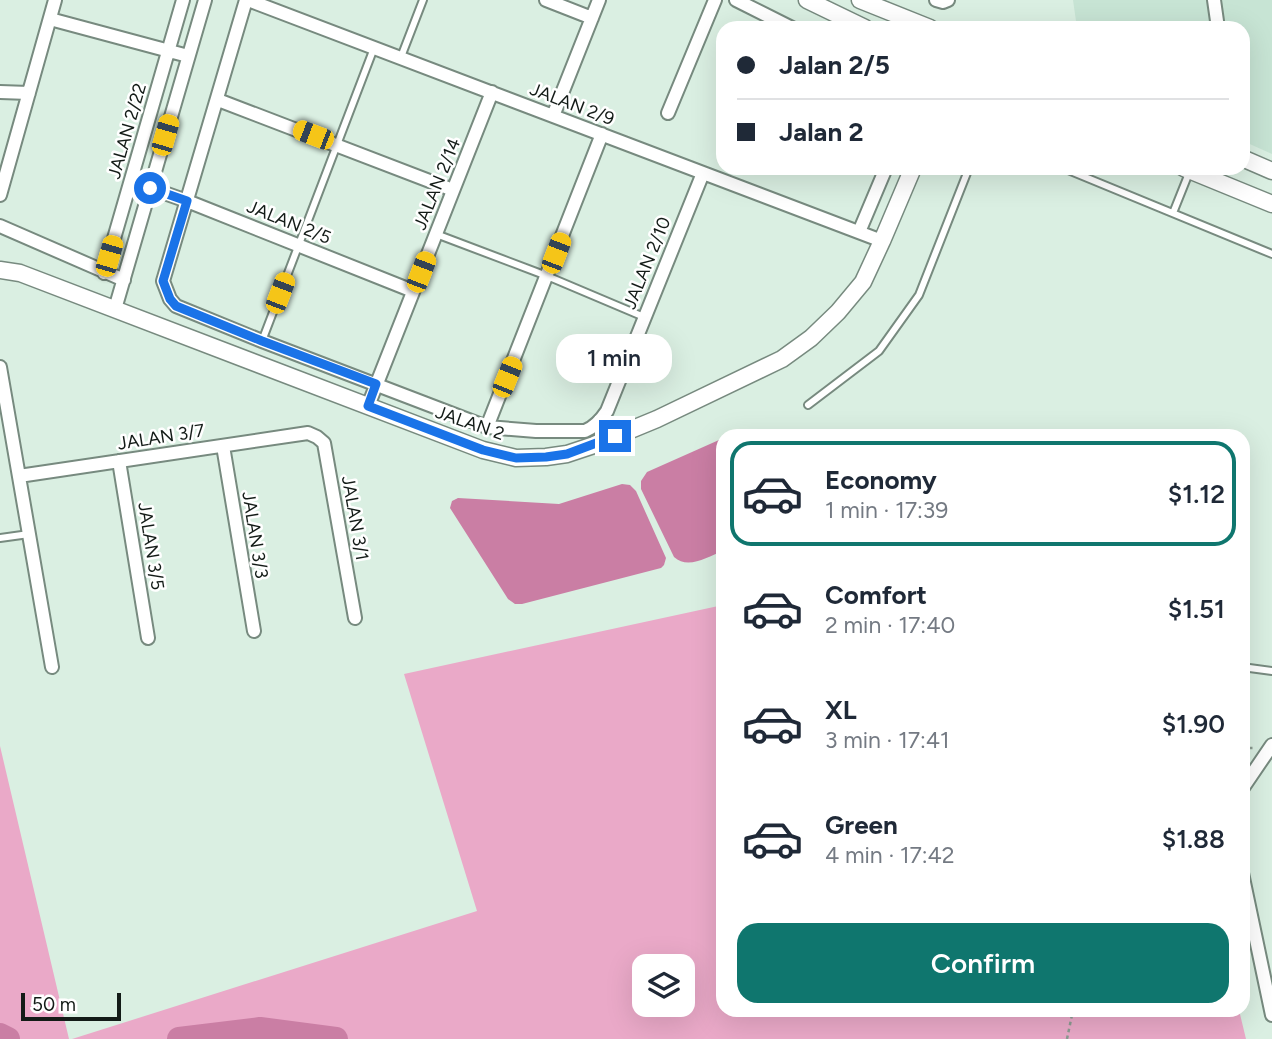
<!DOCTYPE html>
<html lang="en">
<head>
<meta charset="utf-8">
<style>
  :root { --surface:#fff; --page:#f6f6f7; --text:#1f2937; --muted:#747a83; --line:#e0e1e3; --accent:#0f766e }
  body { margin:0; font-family:Figtree,sans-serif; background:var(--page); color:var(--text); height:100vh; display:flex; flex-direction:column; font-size:26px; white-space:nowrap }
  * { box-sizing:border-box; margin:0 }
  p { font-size:23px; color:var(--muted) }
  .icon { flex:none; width:38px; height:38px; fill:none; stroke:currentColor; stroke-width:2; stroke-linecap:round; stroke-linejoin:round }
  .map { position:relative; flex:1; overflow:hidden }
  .details { position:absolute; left:716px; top:429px; width:534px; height:588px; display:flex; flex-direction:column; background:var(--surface); border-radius:21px; box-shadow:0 7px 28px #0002 }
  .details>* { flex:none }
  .banner { position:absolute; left:716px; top:21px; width:534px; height:154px; border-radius:21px; box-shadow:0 7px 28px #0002; display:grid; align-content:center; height:154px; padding:0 21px; background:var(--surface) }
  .controls { position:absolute; left:632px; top:954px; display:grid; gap:14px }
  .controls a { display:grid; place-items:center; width:63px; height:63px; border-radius:14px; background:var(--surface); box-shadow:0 7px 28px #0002; font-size:35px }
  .scale { position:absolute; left:21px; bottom:18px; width:100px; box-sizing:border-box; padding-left:7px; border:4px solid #131b17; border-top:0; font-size:19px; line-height:24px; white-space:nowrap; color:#131b17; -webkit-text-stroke:5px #fff; paint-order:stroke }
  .end { position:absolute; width:32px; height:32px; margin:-16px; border:9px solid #1a73e8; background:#fff; box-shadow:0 0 0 4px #fff }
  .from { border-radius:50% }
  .bubble { position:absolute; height:49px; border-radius:21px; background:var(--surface); box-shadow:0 7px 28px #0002; font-size:23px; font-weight:600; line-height:49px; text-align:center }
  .car { position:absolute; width:21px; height:42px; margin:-21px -10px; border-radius:9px; box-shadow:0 0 5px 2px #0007; background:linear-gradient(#f5c518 24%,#345 0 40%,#f5c518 0 76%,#345 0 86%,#f5c518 0) }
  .banner b { display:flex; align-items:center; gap:24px; height:66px; font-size:26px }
  .banner b+b { border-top:2px solid var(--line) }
  .banner i { width:18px; height:18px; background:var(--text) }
  ul { padding:12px 0 0; list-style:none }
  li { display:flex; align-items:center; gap:21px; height:105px; margin:0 14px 10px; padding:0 7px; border:4px solid transparent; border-radius:21px }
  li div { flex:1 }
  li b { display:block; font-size:26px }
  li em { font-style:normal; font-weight:600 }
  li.active { border-color:var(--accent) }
  li>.icon { width:63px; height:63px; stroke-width:1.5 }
  .action { display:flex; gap:14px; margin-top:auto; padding:14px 21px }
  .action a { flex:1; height:80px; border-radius:21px; background:var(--accent); color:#fff; font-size:28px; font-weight:600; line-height:80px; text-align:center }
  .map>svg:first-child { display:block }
  .built { fill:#c7e4d4 }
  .green { fill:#eaa9c8; fill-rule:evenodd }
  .water { fill:#ca7ea4 }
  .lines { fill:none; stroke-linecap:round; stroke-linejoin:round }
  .river { stroke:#ca7ea4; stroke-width:24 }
  .service-casing { stroke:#778a7f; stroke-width:10 }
  .minor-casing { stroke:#778a7f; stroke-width:16 }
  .tertiary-casing { stroke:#778a7f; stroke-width:19 }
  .path { stroke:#8b9b91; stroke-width:2.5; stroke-dasharray:3.5 3.5; stroke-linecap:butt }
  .service { stroke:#fff; stroke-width:6 }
  .minor { stroke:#fff; stroke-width:12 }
  .tertiary { stroke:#fff; stroke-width:16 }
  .route { stroke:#1a73e8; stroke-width:9 }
  .labels { text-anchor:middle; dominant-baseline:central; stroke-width:5; stroke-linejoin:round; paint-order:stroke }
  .street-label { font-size:18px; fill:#131b17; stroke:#fff }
</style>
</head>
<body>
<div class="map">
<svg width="1272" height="1039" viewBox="0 0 1272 1039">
  <rect width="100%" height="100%" fill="#daefe2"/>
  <path class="built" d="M 1073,0 L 1272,0 L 1272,154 L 1243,141 L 1242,28 L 1077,28 Z"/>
  <path class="green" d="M 723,605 L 723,1010 L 1239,1010 L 1246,1039 L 72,1039 L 477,911 L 404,674 ZM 644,966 L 682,966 L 682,1004 L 644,1004 Z
    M 0,746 L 69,1039 L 0,1039 Z"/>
  <path class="water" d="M 719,440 L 723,440 L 723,551 C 707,557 688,570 674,557 L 641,489 L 641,481 L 647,472 Z
    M 622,484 L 630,485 L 636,491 L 666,558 L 664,565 L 661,568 L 522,604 L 515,604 L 508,599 L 450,508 L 452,501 L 458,498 L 559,504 Z"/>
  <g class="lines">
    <path class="river" d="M 0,1035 L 8,1039
      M 179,1039 L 260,1029 L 336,1039"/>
    <defs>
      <path id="service" d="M 401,57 L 423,0
        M 1063,168 L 1272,254
        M 1173,213 L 1189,173
        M 436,234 L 547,276 L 644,317
        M 262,341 L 374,48
        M 808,405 L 879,351 L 919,295 L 969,168
        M 0,538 L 29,534
        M 1242,667 L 1272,671"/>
      <path id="minor" d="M 246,0 L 163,281 L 170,299 L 176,306 L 262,341 L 487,427 L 536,431 L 585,431 C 595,427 601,420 607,411 L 703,173
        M 248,0 L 882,241
        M 546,0 L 592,18
        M 736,0 L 792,28
        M 936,0 L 943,2 L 948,0
        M 1214,0 L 1218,28
        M 50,19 L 188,56
        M 0,92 L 29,93
        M 218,100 L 453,190
        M 668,113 L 715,0
        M 553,116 L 599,0
        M 150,188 L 187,201 L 413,291
        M 0,195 L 55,0
        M 0,226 L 124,280
        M 859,232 L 886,168
        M 104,273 L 183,0
        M 115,309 L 205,0
        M 0,367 L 52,667
        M 368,406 L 492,92
        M 487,427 L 602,134
        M 223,446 L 254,631
        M 119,461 L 148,638
        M 19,476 L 308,433 L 317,437 L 324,443 L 355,618
        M 1242,789 L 1272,745
        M 1242,873 L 1272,1015"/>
      <path id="tertiary" d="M 807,0 L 865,28
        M 860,0 L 930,28
        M 1242,158 L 1272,171
        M 1184,168 L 1272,204
        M 0,270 L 20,273 L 483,450 L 516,458 L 546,457 L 567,454 L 594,445 L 657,419 L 782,359 L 811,338 L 838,312 L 863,282 L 882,241 L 913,168"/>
    </defs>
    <use href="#service" class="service-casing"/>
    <use href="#minor" class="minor-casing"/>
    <use href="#tertiary" class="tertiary-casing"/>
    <path class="path" d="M 1242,748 L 1256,748
      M 1067,1039 L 1073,1010"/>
    <use href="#service" class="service"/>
    <use href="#minor" class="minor"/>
    <use href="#tertiary" class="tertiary"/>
  </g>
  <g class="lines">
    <path class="route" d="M 150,188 L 187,201 L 163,281 L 170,299 L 176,306 L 262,341 L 376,384 L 368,406 L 483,450 L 516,458 L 546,457 L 567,454 L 615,436"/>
  </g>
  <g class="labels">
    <g class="street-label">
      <text transform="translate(572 104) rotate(21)">JALAN 2/9</text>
      <text transform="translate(127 131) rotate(-74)">JALAN 2/22</text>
      <text transform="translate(437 184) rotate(-68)">JALAN 2/14</text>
      <text transform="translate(289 222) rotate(22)">JALAN 2/5</text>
      <text transform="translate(647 263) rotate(-68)">JALAN 2/10</text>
      <text transform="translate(470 423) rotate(19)">JALAN 2</text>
      <text transform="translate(161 437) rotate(-9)">JALAN 3/7</text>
      <text transform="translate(355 518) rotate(80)">JALAN 3/1</text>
      <text transform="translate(255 535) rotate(81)">JALAN 3/3</text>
      <text transform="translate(151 546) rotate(81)">JALAN 3/5</text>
    </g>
  </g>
</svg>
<div class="controls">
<a><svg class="icon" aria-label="layers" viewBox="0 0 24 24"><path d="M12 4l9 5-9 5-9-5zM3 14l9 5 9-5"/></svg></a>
</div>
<div class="scale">50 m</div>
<i class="end from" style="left:150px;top:188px"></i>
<i class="end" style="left:615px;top:436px"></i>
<div class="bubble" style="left:556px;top:334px;width:116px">1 min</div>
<i class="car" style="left:165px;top:135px;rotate:16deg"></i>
<i class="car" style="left:313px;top:135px;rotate:291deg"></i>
<i class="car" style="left:556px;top:253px;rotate:21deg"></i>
<i class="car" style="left:109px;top:256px;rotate:16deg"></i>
<i class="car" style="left:421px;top:272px;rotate:21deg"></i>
<i class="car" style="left:280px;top:293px;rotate:21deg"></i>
<i class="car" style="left:507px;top:377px;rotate:22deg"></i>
<div class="banner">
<b><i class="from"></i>Jalan 2/5</b>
<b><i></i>Jalan 2</b>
</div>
<section class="details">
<ul>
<li class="active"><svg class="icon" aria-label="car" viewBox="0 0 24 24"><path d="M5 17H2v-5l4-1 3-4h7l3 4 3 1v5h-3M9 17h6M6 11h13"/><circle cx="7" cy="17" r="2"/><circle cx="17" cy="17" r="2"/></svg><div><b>Economy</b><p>1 min · 17:39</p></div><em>$1.12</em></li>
<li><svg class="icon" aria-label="car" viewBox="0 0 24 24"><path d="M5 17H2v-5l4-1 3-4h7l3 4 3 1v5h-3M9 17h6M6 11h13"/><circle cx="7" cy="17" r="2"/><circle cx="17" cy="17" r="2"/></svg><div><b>Comfort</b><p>2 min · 17:40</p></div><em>$1.51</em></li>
<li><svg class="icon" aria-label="car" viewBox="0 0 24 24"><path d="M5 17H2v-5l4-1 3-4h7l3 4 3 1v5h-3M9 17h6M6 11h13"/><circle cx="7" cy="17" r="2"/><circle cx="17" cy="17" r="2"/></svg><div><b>XL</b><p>3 min · 17:41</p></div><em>$1.90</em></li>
<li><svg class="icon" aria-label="car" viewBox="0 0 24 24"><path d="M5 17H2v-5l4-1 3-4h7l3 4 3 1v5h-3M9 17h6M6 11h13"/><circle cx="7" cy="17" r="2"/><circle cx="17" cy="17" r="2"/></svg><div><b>Green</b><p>4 min · 17:42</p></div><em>$1.88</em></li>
</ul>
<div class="action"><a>Confirm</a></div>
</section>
</div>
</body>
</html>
